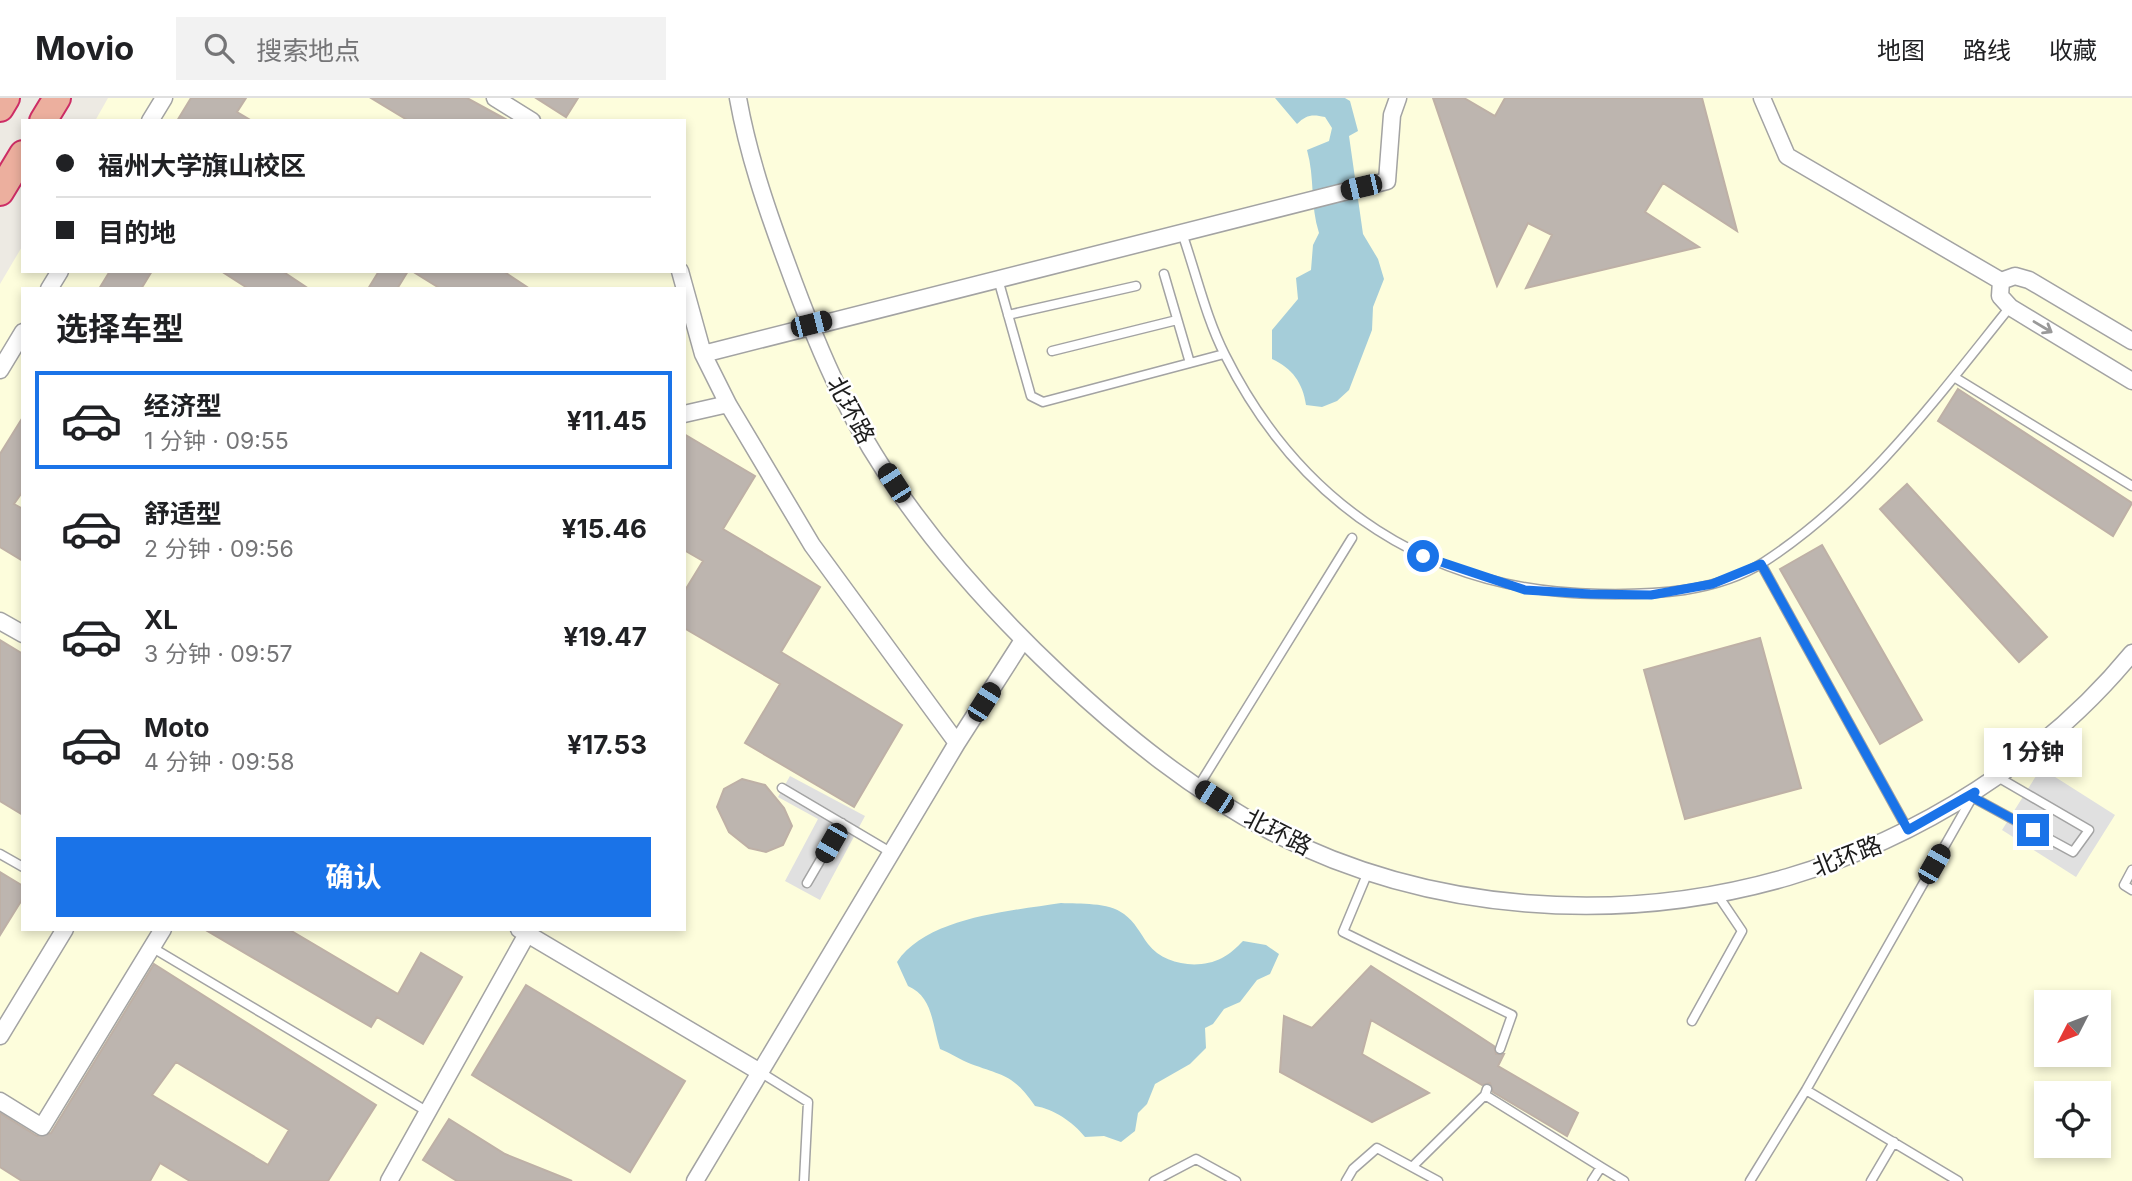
<!DOCTYPE html>
<html lang="zh">
<head>
<meta charset="utf-8">
<style>
  :root { --surface:#fff; --page:#f2f2f2; --text:#202124; --muted:#757577; --line:#e0e0e0; --accent:#1a73e8 }
  body { margin:0; font-family:Inter,"Noto Sans SC",sans-serif; background:var(--page); color:var(--text); height:100vh; display:flex; flex-direction:column; font-size:26px; white-space:nowrap }
  * { box-sizing:border-box; margin:0 }
  p { font-size:23px; color:var(--muted) }
  .icon { flex:none; width:38px; height:38px; fill:none; stroke:currentColor; stroke-width:2; stroke-linecap:round; stroke-linejoin:round }
  .map { position:relative; flex:1; overflow:hidden }
  .panel { position:absolute; left:21px; top:189px; width:665px; height:644px; display:flex; flex-direction:column; background:var(--surface); border-radius:0px; box-shadow:0 4px 10px #0003 }
  .panel>* { flex:none }
  .top-card { position:absolute; left:21px; top:21px; width:665px; height:154px; border-radius:0px; box-shadow:0 4px 10px #0003; display:grid; align-content:center; height:154px; padding:0 35px; background:var(--surface) }
  .needle { width:46px; rotate:228deg }
  .buttons { position:absolute; left:2034px; top:892px; display:grid; gap:14px }
  .buttons a { display:grid; place-items:center; width:77px; height:77px; border-radius:0px; background:var(--surface); box-shadow:0 4px 10px #0003; font-size:35px }
  .end { position:absolute; width:32px; height:32px; margin:-16px; border:9px solid #1a73e8; background:#fff; box-shadow:0 0 0 4px #fff }
  .from { border-radius:50% }
  .bubble { position:absolute; height:49px; border-radius:0px; background:var(--surface); box-shadow:0 4px 10px #0003; font-size:23px; font-weight:700; line-height:49px; text-align:center }
  .car { position:absolute; width:21px; height:42px; margin:-21px -10px; border-radius:9px; box-shadow:0 0 5px 2px #0007; background:linear-gradient(#222 24%,#8ab4d8 0 40%,#222 0 76%,#8ab4d8 0 86%,#222 0) }
  .top-card b { display:flex; align-items:center; gap:24px; height:66px; font-size:26px }
  .top-card b+b { border-top:2px solid var(--line) }
  .top-card i { width:18px; height:18px; background:var(--text) }
  ul { padding:0; list-style:none }
  li { display:flex; align-items:center; gap:21px; height:98px; margin:0 14px 10px; padding:0 21px; border:4px solid transparent; border-radius:0px }
  li div { flex:1 }
  li b { display:block; font-size:26px }
  li em { font-style:normal; font-weight:700 }
  li.selected { border-color:var(--accent) }
  li>.icon { width:63px; height:63px; stroke-width:1.5 }
  h2 { padding:0 35px; font-size:32px; line-height:84px }
  .button { display:flex; gap:14px; margin-top:auto; padding:14px 35px }
  .button a { flex:1; height:80px; border-radius:0px; background:var(--accent); color:#fff; font-size:28px; font-weight:700; line-height:80px; text-align:center }
  header { display:flex; align-items:center; gap:42px; box-sizing:border-box; height:98px; padding:0 35px; background:var(--surface); border-bottom:2px solid var(--line) }
  header strong { font-size:33px }
  nav { display:flex; gap:38px; margin-inline-start:auto; font-size:24px }
  .search { width:490px; height:63px; background:var(--page); display:flex; align-items:center; gap:18px; box-sizing:border-box; padding:0 24px; border-radius:0px; color:var(--muted); font-size:26px }
  .map>svg:first-child { display:block }
  .education { fill:#fdfddc; fill-rule:evenodd }
  .parking { fill:#e0e0e0 }
  .water { fill:#a5cdd9 }
  .building { fill:#bdb5af; stroke:#beb0a6; stroke-width:2; fill-rule:evenodd }
  .lines { fill:none; stroke-linecap:round; stroke-linejoin:round }
  .service-casing { stroke:#a3a3a3; stroke-width:11 }
  .minor-casing { stroke:#a3a3a3; stroke-width:19 }
  .trunk-casing { stroke:#cd2d65; stroke-width:30 }
  .service { stroke:#fff; stroke-width:8 }
  .minor { stroke:#fff; stroke-width:16 }
  .trunk { stroke:#ecaf9e; stroke-width:26 }
  .oneway { stroke:#999 }
  .route { stroke:#1a73e8; stroke-width:9 }
  .labels { text-anchor:middle; dominant-baseline:central; stroke-width:5; stroke-linejoin:round; paint-order:stroke }
  .street-label { font-size:24px; fill:#1c1c1c; stroke:#fff }
</style>
</head>
<body>
<header>
<strong>Movio</strong>
<div class="search"><svg class="icon" aria-label="search" viewBox="0 0 24 24"><circle cx="10" cy="10" r="6"/><path d="M15 15l6 6"/></svg>搜索地点</div>
<nav><a>地图</a><a>路线</a><a>收藏</a></nav>
</header>
<div class="map">
<svg width="2132" height="1083" viewBox="0 0 2132 1083">
  <rect width="100%" height="100%" fill="#edeae3"/>
  <path class="education" d="M 108,0 L 2132,0 L 2132,1083 L 0,1083 L 0,186 L 23,147 L 23,173 L 684,173 L 684,23 L 95,23 ZM 23,191 L 684,191 L 684,831 L 23,831 ZM 2046,905 L 2098,905 L 2098,957 L 2046,957 ZM 2046,996 L 2098,996 L 2098,1048 L 2046,1048 Z"/>
  <path class="parking" d="M 2041,670 L 2115,717 L 2076,779 L 2002,732 Z
    M 790,678 L 865,718 L 820,802 L 785,783 L 818,721 L 778,699 Z"/>
  <path class="water" d="M 1275,0 L 1345,0 L 1350,3 L 1358,33 L 1349,38 L 1363,136 L 1378,161 L 1384,181 L 1373,209 L 1372,232 L 1349,292 L 1337,303 L 1322,309 L 1306,307 C 1303,285 1292,270 1272,261 L 1272,232 L 1298,201 L 1296,180 L 1311,172 L 1313,147 L 1319,135 C 1310,107 1315,80 1307,52 L 1329,43 L 1332,30 L 1325,19 C 1312,16 1306,17 1297,26 Z
    M 1061,805 C 1080,806 1108,804 1124,816 C 1135,824 1140,835 1148,846 C 1164,867 1199,872 1222,860 C 1230,856 1237,849 1243,843 L 1266,847 L 1279,856 L 1270,876 L 1257,882 L 1240,904 L 1224,911 L 1213,926 L 1205,930 L 1206,950 L 1190,966 L 1155,986 L 1147,1006 L 1138,1015 L 1135,1033 L 1121,1044 L 1104,1038 L 1085,1039 C 1073,1024 1054,1011 1035,1008 C 1014,977 1004,978 971,966 C 960,962 951,955 940,951 C 932,926 933,899 908,888 L 897,864 C 927,819 1011,813 1061,805 Z"/>
  <path class="building" d="M 191,0 L 246,0 L 237,14 L 252,23 L 177,23 Z
    M 371,0 L 467,0 L 509,23 L 409,23 Z
    M 536,0 L 578,0 L 566,19 Z
    M 1433,0 L 1464,0 L 1495,18 L 1505,0 L 1702,0 L 1737,133 L 1663,85 L 1645,114 L 1699,149 L 1526,190 L 1552,137 L 1528,125 L 1497,188 Z
    M 110,173 L 152,173 L 141,191 L 99,191 Z
    M 221,173 L 282,173 L 309,191 L 249,191 Z
    M 379,173 L 408,173 L 397,191 L 368,191 Z
    M 412,173 L 503,173 L 530,191 L 441,191 Z
    M 1958,291 L 2132,405 L 2113,438 L 1938,323 Z
    M 23,319 L 23,393 L 14,406 L 23,411 L 23,463 L 0,449 L 0,356 Z
    M 684,336 L 755,378 L 723,431 L 820,489 L 781,554 L 902,627 L 854,709 L 745,645 L 780,586 L 684,530 L 684,494 L 703,463 L 684,452 Z
    M 1907,386 L 2047,539 L 2019,564 L 1880,411 Z
    M 1822,447 L 1922,622 L 1880,646 L 1780,471 Z
    M 1760,540 L 1801,690 L 1685,721 L 1644,572 Z
    M 0,542 L 23,556 L 23,717 L 0,703 Z
    M 742,681 L 765,687 L 784,710 L 792,728 L 783,747 L 766,754 L 749,750 L 729,734 L 717,709 L 724,691 Z
    M 0,774 L 23,788 L 23,800 L 0,837 Z
    M 204,831 L 288,831 L 398,896 L 421,855 L 462,879 L 423,946 L 377,919 L 371,929 Z
    M 154,866 L 376,1007 L 328,1083 L 190,1083 L 160,1065 L 150,1083 L 22,1083 L 0,1069 L 0,1015 L 37,1038 L 51,1035 ZM 176,964 L 289,1032 L 268,1067 L 152,997 Z
    M 1371,868 L 1494,948 L 1496,956 L 1504,956 L 1498,968 L 1578,1015 L 1567,1038 L 1493,994 L 1490,985 L 1482,987 L 1371,922 L 1362,956 L 1429,995 L 1372,1024 L 1280,974 L 1284,918 L 1312,930 Z
    M 526,887 L 685,983 L 630,1074 L 472,977 Z
    M 449,1021 L 505,1056 L 572,1083 L 457,1083 L 423,1062 Z"/>
  <g class="lines">
    <defs>
      <path id="service" d="M 1182,135 C 1196,175 1206,220 1225,257 C 1300,407 1431,494 1599,496 C 1654,497 1716,495 1764,464 C 1864,399 1936,301 2010,209
        M 1164,176 L 1190,265
        M 998,181 L 1031,298 L 1043,304 L 1224,256
        M 1008,217 L 1136,188
        M 1052,253 L 1177,222
        M 1954,279 L 2132,388
        M 1761,466 L 1908,732
        M 1198,689 L 1352,440
        M 782,690 L 892,755
        M 1972,699 L 2073,754 L 2089,732 L 1996,678
        M 0,756 L 23,769
        M 2132,772 L 2124,787 L 2132,792
        M 1368,774 L 1343,834 L 1512,917 L 1500,951
        M 807,785 L 842,725
        M 153,850 L 428,1014
        M 1692,923 L 1742,833 L 1717,796
        M 760,974 L 808,1004 L 804,1083
        M 1487,991 L 1485,997 L 1601,1069
        M 1806,992 L 1958,1083
        M 1413,1068 L 1485,997
        M 1154,1083 L 1196,1061 L 1236,1083
        M 1346,1083 L 1353,1071 L 1377,1050 L 1438,1083
        M 1592,1083 L 1601,1069 L 1624,1083
        M 1750,1083 L 1806,992 L 1973,698
        M 1871,1083 L 1894,1044"/>
      <path id="minor" d="M 495,0 L 532,23
        M 738,0 C 748,56 766,109 786,163 C 802,207 819,252 840,294 C 892,402 974,496 1060,577 C 1124,637 1193,693 1272,734 C 1429,815 1619,828 1788,779 C 1919,740 2045,661 2132,555
        M 1762,0 L 1787,58 L 2001,183
        M 150,23 L 164,0
        M 680,173 L 703,256 L 728,306 L 812,447 L 957,645
        M 2001,183 L 2000,198 L 2010,209 L 2132,283
        M 2001,183 L 2015,178 L 2029,182 L 2132,243
        M 49,191 L 60,173
        M 703,256 L 1387,83 L 1392,17 L 1398,0
        M 0,272 L 23,234
        M 684,316 L 728,306
        M 0,523 L 23,536
        M 519,831 L 760,974
        M 0,938 L 65,831
        M 0,1003 L 42,1029 L 163,831
        M 389,1083 L 527,836
        M 695,1083 L 957,645 L 1023,542"/>
      <path id="trunk" d="M 0,10 L 6,0
        M 43,23 L 57,0
        M 0,94 L 23,56"/>
    </defs>
    <use href="#service" class="service-casing"/>
    <use href="#minor" class="minor-casing"/>
    <use href="#trunk" class="trunk-casing"/>
    <use href="#service" class="service"/>
    <use href="#minor" class="minor"/>
    <use href="#trunk" class="trunk"/>
  </g>
  <defs><path id="oneway-shaft" d="M-6 0H5M1.5-3L5.5 0L1.5 3" fill="none" stroke-width="1.6" stroke-linecap="round" stroke-linejoin="round" transform="scale(1.75)"/></defs>
  <use class="oneway" href="#oneway-shaft" transform="translate(2043 229) rotate(31)"/>
  <g class="lines">
    <path class="route" d="M 1423,458 L 1525,492 L 1590,496 L 1651,497 L 1712,486 L 1761,466 L 1908,732 L 1975,694 L 1972,699 L 2033,732"/>
  </g>
  <g class="labels">
    <g class="street-label">
      <text transform="translate(851 312) rotate(62)">北环路</text>
      <text transform="translate(1278 734) rotate(27)">北环路</text>
      <text transform="translate(1847 758) rotate(-21)">北环路</text>
    </g>
  </g>
</svg>
<div class="buttons">
<a><svg class="needle" viewBox="-14 -14 28 28"><path d="M0-13l5 13h-10z" fill="#e53935"/><path d="M0 13l5-13h-10z" fill="#757577"/></svg></a>
<a><svg class="icon" aria-label="locate" viewBox="0 0 24 24"><circle cx="12" cy="12" r="6"/><path d="M12 2v4M12 18v4M2 12h4M18 12h4"/></svg></a>
</div>
<i class="end from" style="left:1423px;top:458px"></i>
<i class="end" style="left:2033px;top:732px"></i>
<div class="bubble" style="left:1984px;top:630px;width:98px">1 分钟</div>
<i class="car" style="left:1361px;top:89px;rotate:257deg"></i>
<i class="car" style="left:811px;top:226px;rotate:76deg"></i>
<i class="car" style="left:894px;top:385px;rotate:327deg"></i>
<i class="car" style="left:984px;top:604px;rotate:32deg"></i>
<i class="car" style="left:1214px;top:699px;rotate:303deg"></i>
<i class="car" style="left:831px;top:745px;rotate:210deg"></i>
<i class="car" style="left:1934px;top:766px;rotate:30deg"></i>
<div class="top-card">
<b><i class="from"></i>福州大学旗山校区</b>
<b><i></i>目的地</b>
</div>
<section class="panel">
<h2>选择车型</h2>
<ul>
<li class="selected"><svg class="icon" aria-label="car" viewBox="0 0 24 24"><path d="M5 17H2v-5l4-1 3-4h7l3 4 3 1v5h-3M9 17h6M6 11h13"/><circle cx="7" cy="17" r="2"/><circle cx="17" cy="17" r="2"/></svg><div><b>经济型</b><p>1 分钟 · 09:55</p></div><em>¥11.45</em></li>
<li><svg class="icon" aria-label="car" viewBox="0 0 24 24"><path d="M5 17H2v-5l4-1 3-4h7l3 4 3 1v5h-3M9 17h6M6 11h13"/><circle cx="7" cy="17" r="2"/><circle cx="17" cy="17" r="2"/></svg><div><b>舒适型</b><p>2 分钟 · 09:56</p></div><em>¥15.46</em></li>
<li><svg class="icon" aria-label="car" viewBox="0 0 24 24"><path d="M5 17H2v-5l4-1 3-4h7l3 4 3 1v5h-3M9 17h6M6 11h13"/><circle cx="7" cy="17" r="2"/><circle cx="17" cy="17" r="2"/></svg><div><b>XL</b><p>3 分钟 · 09:57</p></div><em>¥19.47</em></li>
<li><svg class="icon" aria-label="car" viewBox="0 0 24 24"><path d="M5 17H2v-5l4-1 3-4h7l3 4 3 1v5h-3M9 17h6M6 11h13"/><circle cx="7" cy="17" r="2"/><circle cx="17" cy="17" r="2"/></svg><div><b>Moto</b><p>4 分钟 · 09:58</p></div><em>¥17.53</em></li>
</ul>
<div class="button"><a>确认</a></div>
</section>
</div>
</body>
</html>
